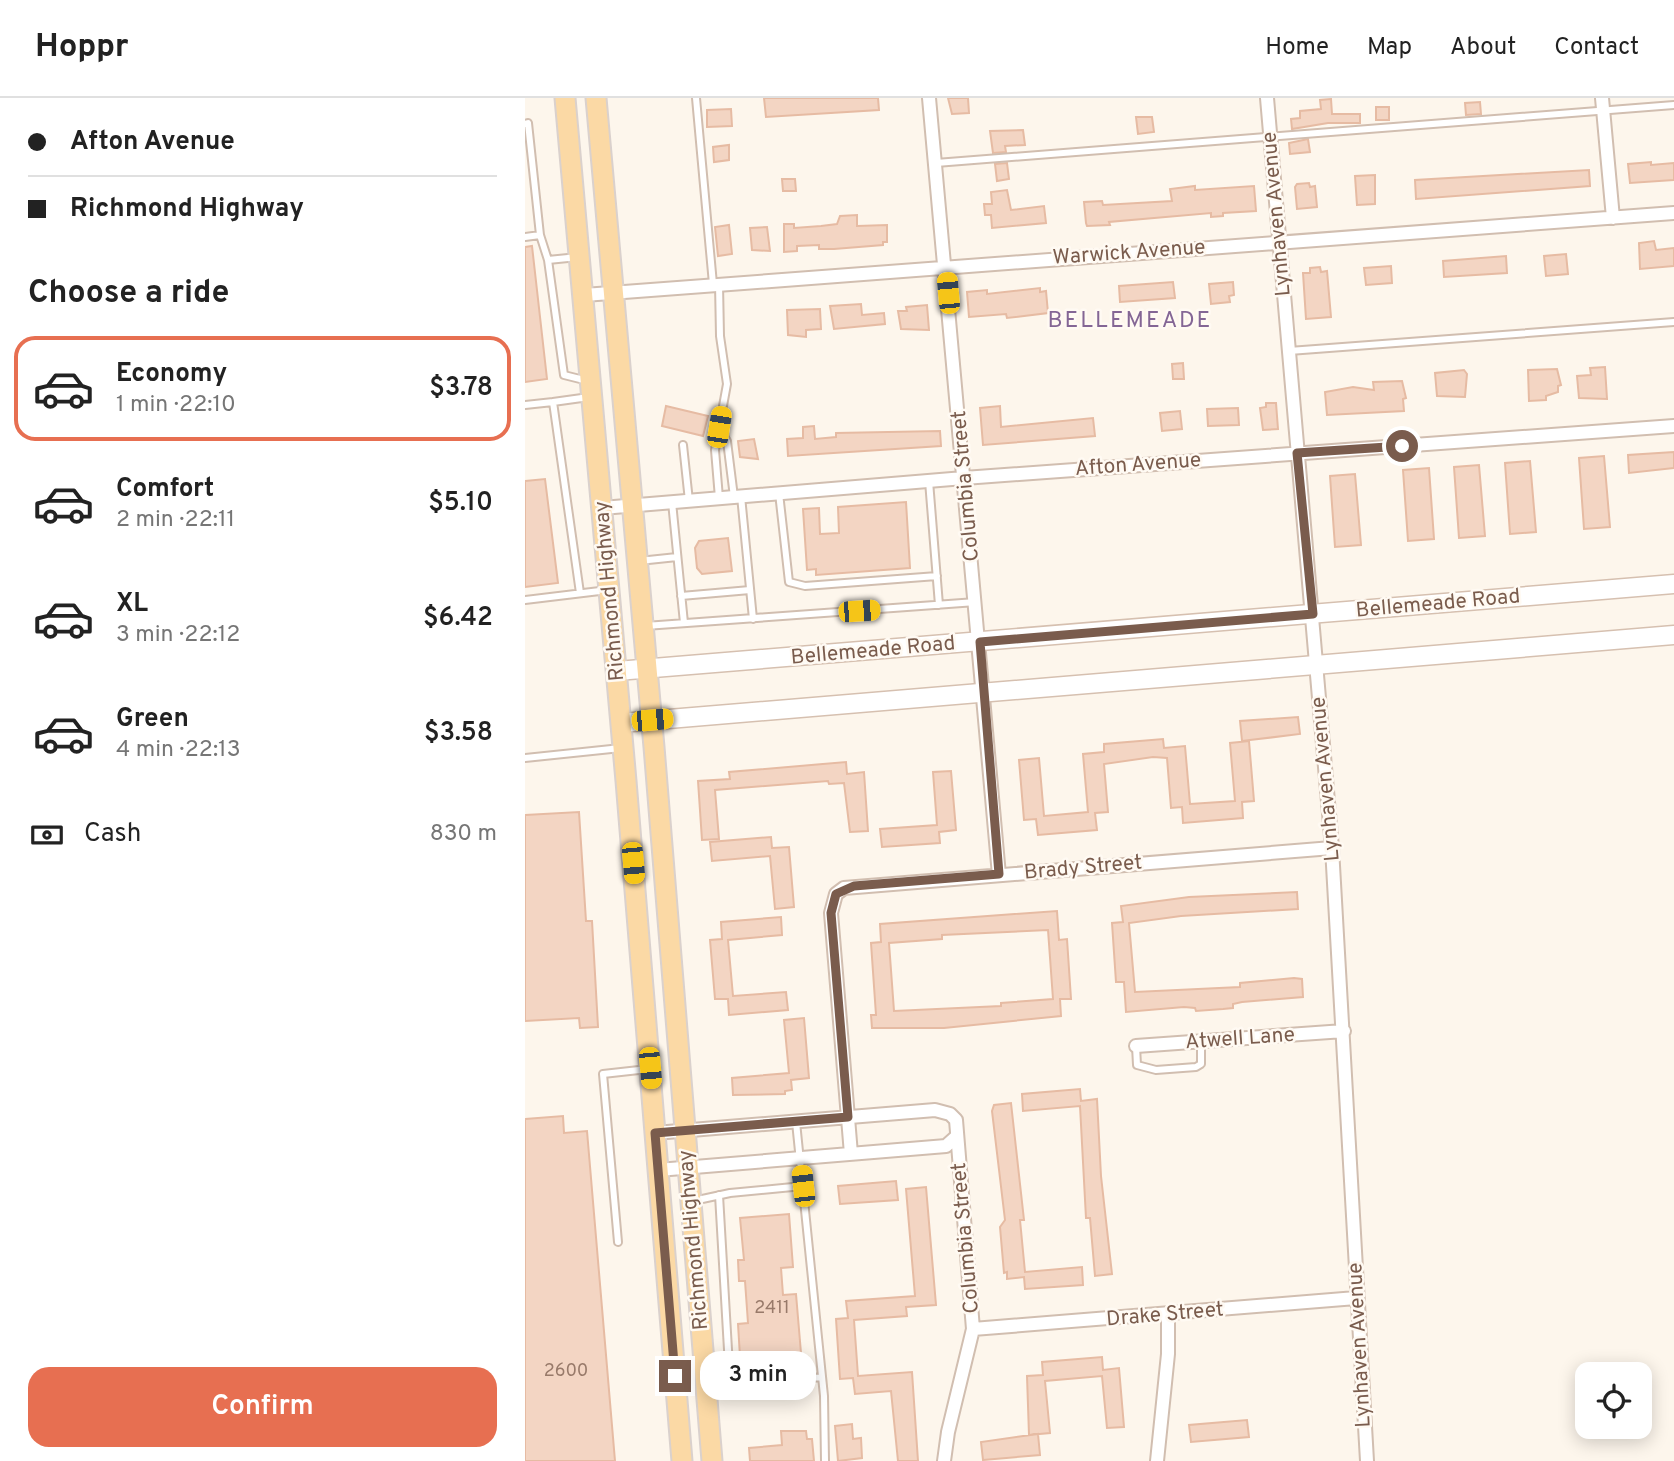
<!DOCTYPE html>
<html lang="en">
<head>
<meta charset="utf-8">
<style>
  :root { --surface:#fff; --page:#f2f2f2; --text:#222; --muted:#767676; --line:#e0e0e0; --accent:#e76f51 }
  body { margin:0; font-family:Overpass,sans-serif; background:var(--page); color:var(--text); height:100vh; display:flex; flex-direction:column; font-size:26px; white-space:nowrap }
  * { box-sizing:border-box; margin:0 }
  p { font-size:23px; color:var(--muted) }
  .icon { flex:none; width:38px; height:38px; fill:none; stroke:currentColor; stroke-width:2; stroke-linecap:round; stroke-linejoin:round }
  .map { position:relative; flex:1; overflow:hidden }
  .sheet { display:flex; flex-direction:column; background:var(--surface); width:525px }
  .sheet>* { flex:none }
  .guide { display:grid; align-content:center; height:154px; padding:0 28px; background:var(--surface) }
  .fabs { position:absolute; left:1050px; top:1264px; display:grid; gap:14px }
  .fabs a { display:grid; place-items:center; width:77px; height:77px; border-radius:14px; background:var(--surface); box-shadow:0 4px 18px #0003; font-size:35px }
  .end { position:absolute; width:32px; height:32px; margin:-16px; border:9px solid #7a5c4d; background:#fff; box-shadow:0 0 0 4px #fff }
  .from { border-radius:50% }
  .bubble { position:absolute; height:49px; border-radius:21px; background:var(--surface); box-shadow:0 4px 18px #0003; font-size:23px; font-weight:600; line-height:49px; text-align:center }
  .car { position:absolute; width:21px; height:42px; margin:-21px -10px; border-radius:9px; box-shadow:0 0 5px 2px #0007; background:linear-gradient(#f5c518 24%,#345 0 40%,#f5c518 0 76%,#345 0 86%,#f5c518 0) }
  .guide b { display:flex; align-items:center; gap:24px; height:66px; font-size:26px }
  .guide b+b { border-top:2px solid var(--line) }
  .guide i { width:18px; height:18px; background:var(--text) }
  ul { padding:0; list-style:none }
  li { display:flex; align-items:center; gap:21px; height:105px; margin:0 14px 10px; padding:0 14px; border:4px solid transparent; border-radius:21px }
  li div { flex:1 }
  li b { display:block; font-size:26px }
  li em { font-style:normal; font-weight:600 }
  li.selected { border-color:var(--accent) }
  li>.icon { width:63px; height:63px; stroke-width:1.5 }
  h2 { padding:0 28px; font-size:32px; line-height:84px }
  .pay { display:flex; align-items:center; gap:18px; height:77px; padding:0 28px; font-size:26px }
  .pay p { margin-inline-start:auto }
  .button { display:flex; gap:14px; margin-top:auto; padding:14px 28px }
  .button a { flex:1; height:80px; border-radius:21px; background:var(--accent); color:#fff; font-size:28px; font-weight:600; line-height:80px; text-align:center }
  header { display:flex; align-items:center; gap:42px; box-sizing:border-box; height:98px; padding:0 35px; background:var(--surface); border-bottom:2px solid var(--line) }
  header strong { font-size:33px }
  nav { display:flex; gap:38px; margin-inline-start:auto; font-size:24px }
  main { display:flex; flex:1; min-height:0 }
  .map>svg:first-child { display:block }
  .building { fill:#f3d5c3; stroke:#e6bba3; stroke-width:2; fill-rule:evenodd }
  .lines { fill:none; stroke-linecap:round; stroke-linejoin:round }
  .service-casing { stroke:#d1beb0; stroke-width:10 }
  .minor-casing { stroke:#d1beb0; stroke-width:16 }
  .secondary-casing { stroke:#d6c0b0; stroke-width:21 }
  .primary-casing { stroke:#dad1cd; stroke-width:23 }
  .service { stroke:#fff; stroke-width:6 }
  .minor { stroke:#fff; stroke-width:12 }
  .secondary { stroke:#fff; stroke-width:18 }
  .primary { stroke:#fbd9a5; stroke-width:19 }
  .route { stroke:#7a5c4d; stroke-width:9 }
  .labels { text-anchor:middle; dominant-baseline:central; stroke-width:5; stroke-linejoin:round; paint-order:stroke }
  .number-label { font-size:18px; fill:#987a6a }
  .street-label { font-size:21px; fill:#7a5c4d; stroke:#fffaf3 }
  .neighbourhood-label { font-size:23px; letter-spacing:2px; fill:#846695; stroke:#fffaf3 }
</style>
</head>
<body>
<header>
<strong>Hoppr</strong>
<nav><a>Home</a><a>Map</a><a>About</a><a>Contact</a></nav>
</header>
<main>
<section class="sheet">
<div class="guide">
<b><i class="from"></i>Afton Avenue</b>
<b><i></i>Richmond Highway</b>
</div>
<h2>Choose a ride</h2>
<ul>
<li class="selected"><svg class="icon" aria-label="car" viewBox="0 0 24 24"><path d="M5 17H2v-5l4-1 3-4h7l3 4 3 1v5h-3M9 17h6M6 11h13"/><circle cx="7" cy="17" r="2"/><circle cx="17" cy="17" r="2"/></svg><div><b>Economy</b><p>1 min · 22:10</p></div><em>$3.78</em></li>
<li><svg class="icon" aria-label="car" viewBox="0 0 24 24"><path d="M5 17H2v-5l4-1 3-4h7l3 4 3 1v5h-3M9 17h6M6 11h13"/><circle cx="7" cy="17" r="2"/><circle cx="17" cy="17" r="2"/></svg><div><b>Comfort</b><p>2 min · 22:11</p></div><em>$5.10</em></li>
<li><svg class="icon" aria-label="car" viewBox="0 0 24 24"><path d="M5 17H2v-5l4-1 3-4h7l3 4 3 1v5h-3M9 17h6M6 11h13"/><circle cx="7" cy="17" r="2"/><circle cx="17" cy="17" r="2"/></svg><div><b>XL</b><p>3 min · 22:12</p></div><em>$6.42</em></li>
<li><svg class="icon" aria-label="car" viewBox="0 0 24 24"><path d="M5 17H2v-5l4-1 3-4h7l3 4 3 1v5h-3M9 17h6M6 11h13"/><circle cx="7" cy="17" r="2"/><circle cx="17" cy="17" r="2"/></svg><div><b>Green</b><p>4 min · 22:13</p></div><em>$3.58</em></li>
</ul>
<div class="pay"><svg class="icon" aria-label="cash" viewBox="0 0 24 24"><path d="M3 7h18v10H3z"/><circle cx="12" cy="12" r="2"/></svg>Cash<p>830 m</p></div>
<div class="button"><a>Confirm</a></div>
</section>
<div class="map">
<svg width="1149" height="1363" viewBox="0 0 1149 1363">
  <rect width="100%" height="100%" fill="#fdf6ec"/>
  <path class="building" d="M 239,0 L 353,0 L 354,12 L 241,19 Z
    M 423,0 L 443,0 L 444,15 L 427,16 Z
    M 806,1 L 807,16 L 835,16 L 835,25 L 803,25 L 767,31 L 766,21 L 775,20 L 775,13 L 796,11 L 795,2 Z
    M 955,4 L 956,16 L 941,17 L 940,5 Z
    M 851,9 L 864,9 L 864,22 L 851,22 Z
    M 206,11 L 207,28 L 182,29 L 182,12 Z
    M 611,19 L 627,19 L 629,34 L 613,36 Z
    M 498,32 L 500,47 L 480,48 L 481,54 L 468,55 L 465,33 Z
    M 783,41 L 785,54 L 765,56 L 764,45 Z
    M 204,47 L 204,62 L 189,64 L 188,49 Z
    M 1126,64 L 1126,67 L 1149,65 L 1149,82 L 1105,85 L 1103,66 Z
    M 482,65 L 484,81 L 472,83 L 470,66 Z
    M 1064,72 L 1065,88 L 891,101 L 890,82 Z
    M 850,77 L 850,106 L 832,107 L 830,78 Z
    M 257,81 L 270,81 L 271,93 L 258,93 Z
    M 784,85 L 785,89 L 790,88 L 792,109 L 772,111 L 770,89 L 772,86 Z
    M 670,88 L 670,92 L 729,88 L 731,113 L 698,115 L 698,118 L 686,119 L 686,115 L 584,124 L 585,127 L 562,128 L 561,125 L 559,104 L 577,103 L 578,107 L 647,103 L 645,91 Z
    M 482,92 L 486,112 L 519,108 L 521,125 L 467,130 L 466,117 L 460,117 L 459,106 L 467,106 L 466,94 Z
    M 332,117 L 332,128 L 362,127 L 362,144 L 358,144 L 358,147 L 309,151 L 294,151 L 294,147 L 272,148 L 272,153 L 259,154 L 259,126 L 269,126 L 269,130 L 296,128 L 312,126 L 315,118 Z
    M 204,127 L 207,156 L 193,158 L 190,129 Z
    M 242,129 L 245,153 L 227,152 L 225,130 Z
    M 1129,143 L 1131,152 L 1149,150 L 1149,168 L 1115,171 L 1114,145 Z
    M 7,148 L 22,281 L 0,284 L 0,149 Z
    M 1041,156 L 1043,176 L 1021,178 L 1019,158 Z
    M 981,158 L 982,175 L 919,179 L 918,163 Z
    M 866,168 L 867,185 L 841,187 L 839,170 Z
    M 795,169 L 796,174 L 802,173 L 806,219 L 781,221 L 778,175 L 785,175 L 785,170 Z
    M 648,184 L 650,200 L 595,204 L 594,188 Z
    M 708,184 L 709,197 L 704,198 L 705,204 L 686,206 L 684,186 Z
    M 515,190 L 515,194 L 521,193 L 523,215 L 482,220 L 481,216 L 444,219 L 442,194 L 462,192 L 462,196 Z
    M 336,206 L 337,217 L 359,215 L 360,226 L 309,231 L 305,208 Z
    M 402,207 L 404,232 L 376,231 L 373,213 L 382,213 L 381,209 Z
    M 295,211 L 296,231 L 281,232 L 281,239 L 263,237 L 262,212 Z
    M 658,265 L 659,281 L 648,281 L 647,266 Z
    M 1080,269 L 1082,301 L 1054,300 L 1052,278 L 1066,277 L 1065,270 Z
    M 1032,271 L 1036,287 L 1033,288 L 1033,294 L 1021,298 L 1021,302 L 1004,303 L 1003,272 Z
    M 939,272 L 942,276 L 940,299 L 912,298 L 910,275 Z
    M 877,283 L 881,300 L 878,301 L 879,313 L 802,317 L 800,294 L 828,289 L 849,292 L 848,284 Z
    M 741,305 L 751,305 L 753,331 L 738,332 L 735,310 L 741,309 Z
    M 141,308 L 183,318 L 178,338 L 137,328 Z
    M 475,308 L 476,329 L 568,320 L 570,338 L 458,347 L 455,310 Z
    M 713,310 L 714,327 L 683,328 L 682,311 Z
    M 655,313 L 657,331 L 637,333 L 635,315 Z
    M 289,328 L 290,341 L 311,339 L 311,335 L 415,333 L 416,348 L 263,358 L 262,341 L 278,340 L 278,329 Z
    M 229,341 L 233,361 L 215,359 L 213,343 Z
    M 1149,354 L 1149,370 L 1104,375 L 1103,357 Z
    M 1079,358 L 1085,429 L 1059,431 L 1054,360 Z
    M 1005,363 L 1011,434 L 985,436 L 980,365 Z
    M 954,367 L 960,438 L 934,440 L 929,369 Z
    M 904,370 L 909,441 L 883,443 L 878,372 Z
    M 830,376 L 836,447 L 810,449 L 805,378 Z
    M 20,381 L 33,485 L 0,489 L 0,383 Z
    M 381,404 L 385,470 L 291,477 L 291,471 L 282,472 L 278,411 L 294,410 L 295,436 L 314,435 L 313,409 Z
    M 203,440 L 207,473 L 177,476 L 172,470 L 170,450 L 174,443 Z
    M 773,619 L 775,636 L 717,643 L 715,623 Z
    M 638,641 L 639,650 L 660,648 L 665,706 L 710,703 L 705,645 L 724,643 L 729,703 L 717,704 L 718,720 L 658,725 L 657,709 L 646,710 L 642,660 L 628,659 L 579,666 L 583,714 L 570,715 L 572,732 L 513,737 L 511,721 L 499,722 L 494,662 L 514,660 L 519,718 L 563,714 L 558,656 L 579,654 L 579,646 Z
    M 321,664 L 322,676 L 339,674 L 343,733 L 325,734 L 319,685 L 304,686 L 303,683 L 190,692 L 194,741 L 177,742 L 173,683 L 205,681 L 204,674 Z
    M 426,673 L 431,732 L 414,734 L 415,745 L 357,749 L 355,731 L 412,727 L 408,674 Z
    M 54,714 L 61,823 L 67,823 L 73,929 L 55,930 L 54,920 L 0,923 L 0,717 Z
    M 246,739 L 247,750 L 264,749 L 269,809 L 250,811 L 245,758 L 187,763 L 185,744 Z
    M 772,794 L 773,811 L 656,818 L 604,825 L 610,894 L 715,889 L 715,885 L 769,880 L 777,881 L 778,899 L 717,904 L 708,906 L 708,910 L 698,911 L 671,913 L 670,910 L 659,909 L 601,914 L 599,884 L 591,884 L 587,825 L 598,824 L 596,808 L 664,799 Z
    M 532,813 L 534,842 L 542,841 L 546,901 L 535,901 L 536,918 L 419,930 L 347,930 L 346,917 L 351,917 L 346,845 L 356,844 L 355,826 ZM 523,832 L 528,901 L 476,905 L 476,908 L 369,913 L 364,845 L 417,841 L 417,837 Z
    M 256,819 L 257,837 L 203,842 L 208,898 L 261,894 L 263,912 L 204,917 L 203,901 L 190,901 L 185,842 L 197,841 L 196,824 Z
    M 279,920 L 284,980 L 266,982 L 267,992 L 260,993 L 260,996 L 208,997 L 207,980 L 264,975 L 259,922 Z
    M 555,991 L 556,1003 L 572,1001 L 576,1078 L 587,1176 L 570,1178 L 565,1120 L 561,1120 L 555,1008 L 498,1013 L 497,996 Z
    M 486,1005 L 499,1122 L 495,1122 L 500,1174 L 557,1169 L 558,1187 L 500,1191 L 499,1179 L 482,1181 L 482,1174 L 479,1175 L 475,1129 L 480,1122 L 467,1013 L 469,1007 Z
    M 38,1018 L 39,1035 L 62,1033 L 90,1363 L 0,1363 L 0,1021 Z
    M 371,1083 L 373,1102 L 315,1106 L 313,1088 Z
    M 401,1089 L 411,1207 L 381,1209 L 382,1218 L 329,1222 L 333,1278 L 387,1274 L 393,1363 L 373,1363 L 366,1293 L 330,1296 L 328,1280 L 315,1281 L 311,1221 L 323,1220 L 321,1203 L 390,1198 L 381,1091 Z
    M 264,1116 L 268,1169 L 256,1170 L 258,1197 L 271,1196 L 277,1267 L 216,1275 L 213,1226 L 223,1225 L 220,1183 L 214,1183 L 213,1162 L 219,1162 L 215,1120 Z
    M 577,1259 L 578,1272 L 594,1270 L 599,1329 L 582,1330 L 577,1278 L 520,1283 L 525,1335 L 504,1337 L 502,1278 L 518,1277 L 517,1264 Z
    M 722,1322 L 724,1339 L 666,1344 L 664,1327 Z
    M 327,1326 L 328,1341 L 336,1340 L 337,1360 L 313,1363 L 310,1328 Z
    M 256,1333 L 281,1333 L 282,1341 L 287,1341 L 289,1363 L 225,1363 L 224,1350 L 257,1347 Z
    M 513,1336 L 515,1357 L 458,1362 L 456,1344 Z"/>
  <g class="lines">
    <defs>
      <path id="service" d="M 171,0 L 188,186
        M 0,26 L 3,25 L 15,137 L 23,162 L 39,277 L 63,283
        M 411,65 L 1149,7
        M 0,139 L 15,137
        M 23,162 L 53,159
        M 194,186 L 195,238 L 202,286 L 190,352 L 194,400
        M 764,253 L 1149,224
        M 0,307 L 28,304
        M 194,330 L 202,343 L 209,399
        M 158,347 L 164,403
        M 404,383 L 414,507
        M 254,395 L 264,484 L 280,488 L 412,478
        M 216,398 L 228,521
        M 147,404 L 159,525
        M 114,463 L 152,459
        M 55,495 L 28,304 L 64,299
        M 156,498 L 225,492
        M 0,502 L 83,492
        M 120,528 L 451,504
        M 0,660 L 96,650
        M 611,948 L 612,967 L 631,972 L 671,969 L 676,966 L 676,944
        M 271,1024 L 299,1298 L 300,1363
        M 194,1097 L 205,1286
        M 168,1103 L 205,1095 L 278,1088
        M 93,1144 L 78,976 L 123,971
        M 183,1285 L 222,1286 L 297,1279"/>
      <path id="minor" d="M 404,0 L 474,777
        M 742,0 L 807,750 L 842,1363
        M 1077,0 L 1088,120
        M 59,197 L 1149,115
        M 77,410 L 439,380 L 1149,328
        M 611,948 L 819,933
        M 130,1035 L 410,1012 L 425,1016 L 431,1022 L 448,1231 L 423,1334 L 419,1363
        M 326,1056 L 306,815 L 311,796 L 319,790 L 807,750
        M 133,1072 L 421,1048 L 431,1039
        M 448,1231 L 831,1200
        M 632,1363 L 643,1256 L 643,1217"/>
      <path id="secondary" d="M 92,573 L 1149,486
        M 96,625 L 1149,537"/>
      <path id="primary" d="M 40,0 L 101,683 L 157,1363
        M 71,0 L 129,649 L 187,1363"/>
    </defs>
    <use href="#service" class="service-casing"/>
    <use href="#minor" class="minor-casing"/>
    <use href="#secondary" class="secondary-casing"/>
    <use href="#primary" class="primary-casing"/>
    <use href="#service" class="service"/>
    <use href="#minor" class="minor"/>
    <use href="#secondary" class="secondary"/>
    <use href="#primary" class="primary"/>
  </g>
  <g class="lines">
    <path class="route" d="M 150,1278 L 130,1035 L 323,1019 L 306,815 L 311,796 L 329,788 L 474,776 L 455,544 L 788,516 L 772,355 L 877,348"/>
  </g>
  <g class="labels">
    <g class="number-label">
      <text x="247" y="1210">2411</text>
      <text x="41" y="1273">2600</text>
    </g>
    <g class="street-label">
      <text transform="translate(752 116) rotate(-95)">Lynhaven Avenue</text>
      <text transform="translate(604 155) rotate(-4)">Warwick Avenue</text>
      <text transform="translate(613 367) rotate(-4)">Afton Avenue</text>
      <text transform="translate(441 388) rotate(-95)">Columbia Street</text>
      <text transform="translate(85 493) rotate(-95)">Richmond Highway</text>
      <text transform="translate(913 506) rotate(-5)">Bellemeade Road</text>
      <text transform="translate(348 553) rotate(-5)">Bellemeade Road</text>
      <text transform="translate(801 681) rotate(-95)">Lynhaven Avenue</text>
      <text transform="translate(558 770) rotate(-5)">Brady Street</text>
      <text transform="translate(715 941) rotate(-4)">Atwell Lane</text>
      <text transform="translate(441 1140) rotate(-95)">Columbia Street</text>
      <text transform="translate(169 1142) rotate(-95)">Richmond Highway</text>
      <text transform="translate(640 1217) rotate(-5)">Drake Street</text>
      <text transform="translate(835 1247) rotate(-93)">Lynhaven Avenue</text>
    </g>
    <g class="neighbourhood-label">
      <text x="605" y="223">BELLEMEADE</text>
    </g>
  </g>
</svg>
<div class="fabs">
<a><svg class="icon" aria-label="locate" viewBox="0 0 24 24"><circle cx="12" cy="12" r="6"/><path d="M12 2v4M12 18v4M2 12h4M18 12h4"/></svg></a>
</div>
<i class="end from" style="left:877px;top:348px"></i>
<i class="end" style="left:150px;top:1278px"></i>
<div class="bubble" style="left:175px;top:1253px;width:116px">3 min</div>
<i class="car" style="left:423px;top:195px;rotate:355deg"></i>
<i class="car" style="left:194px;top:329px;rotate:9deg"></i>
<i class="car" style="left:334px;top:513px;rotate:86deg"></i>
<i class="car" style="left:127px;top:622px;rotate:85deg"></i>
<i class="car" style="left:108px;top:765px;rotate:175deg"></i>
<i class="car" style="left:125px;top:970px;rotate:175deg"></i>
<i class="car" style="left:278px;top:1088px;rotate:354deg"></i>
</div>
</main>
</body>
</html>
